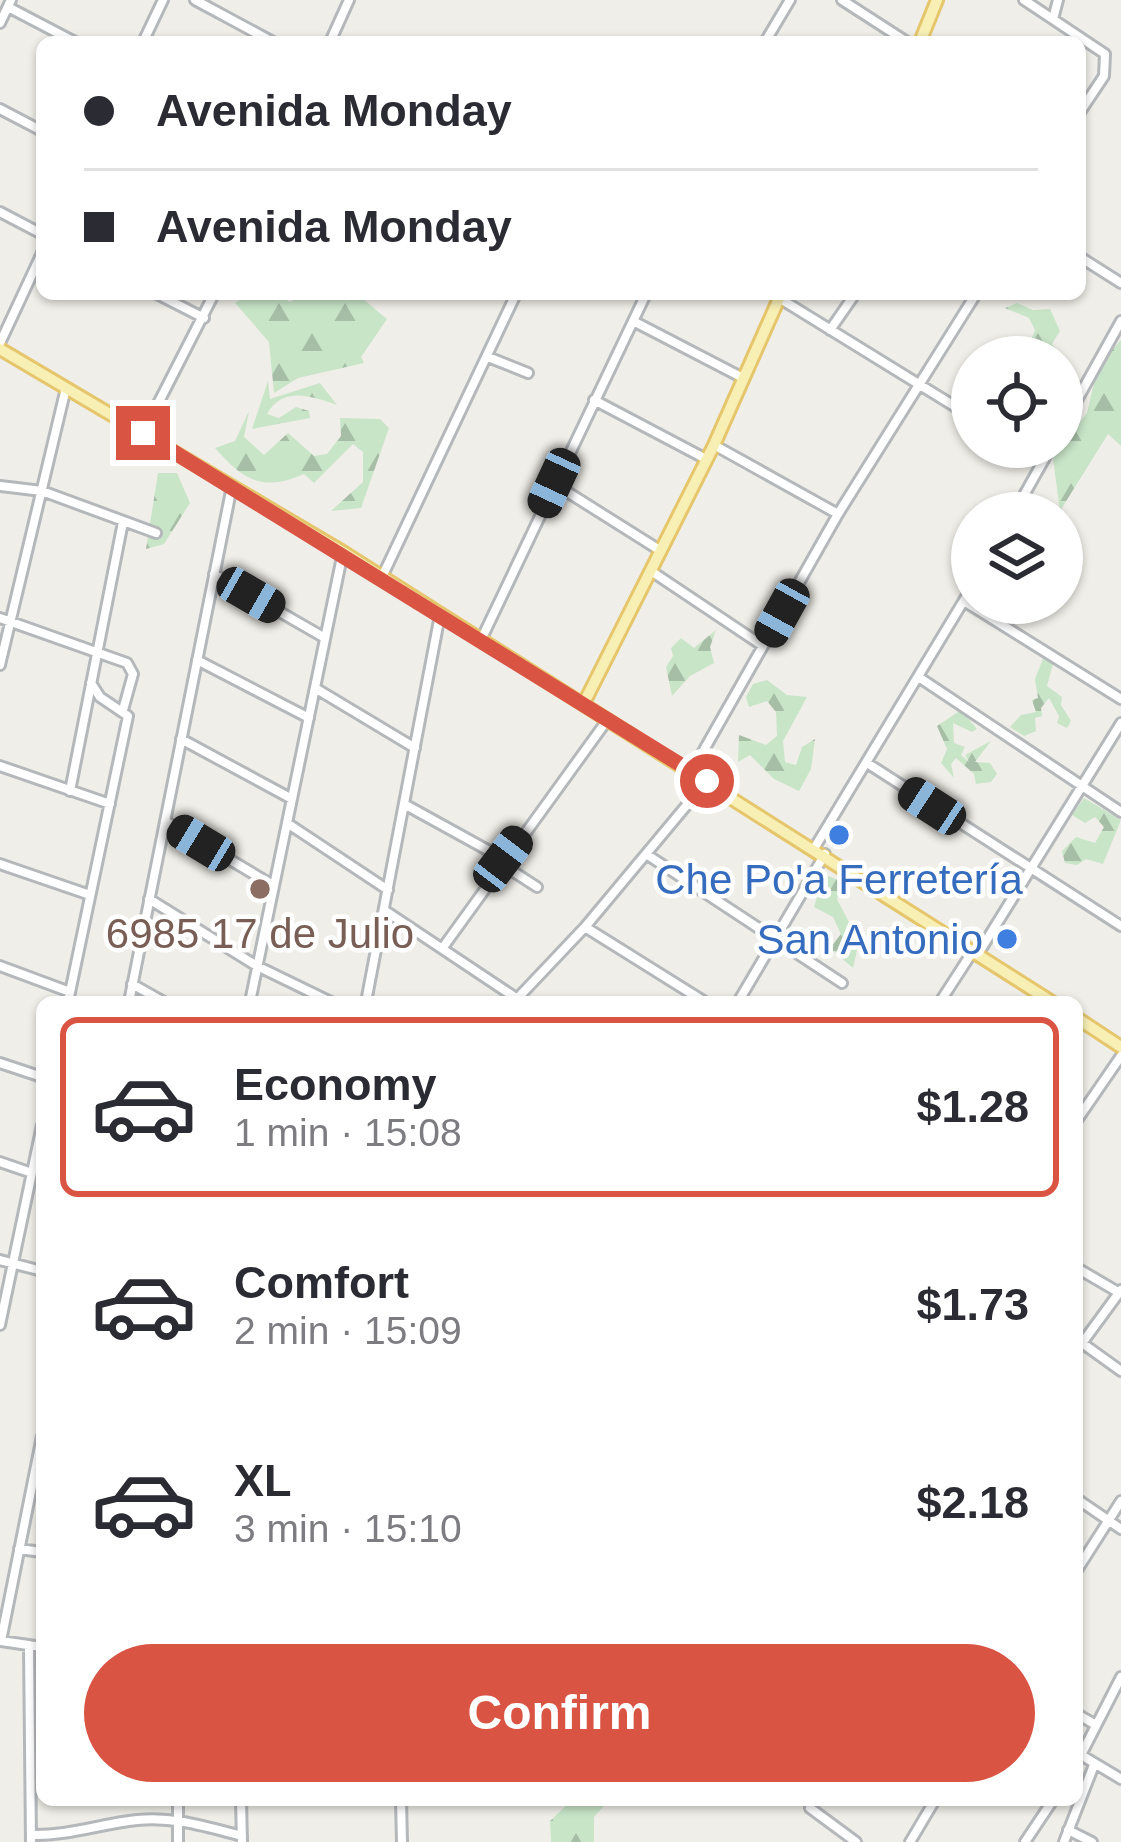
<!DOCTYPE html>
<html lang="en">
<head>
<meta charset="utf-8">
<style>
  :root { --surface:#fff; --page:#f2f2f3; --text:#2b2b33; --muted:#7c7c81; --line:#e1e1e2; --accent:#da5444 }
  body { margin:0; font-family:Arial,sans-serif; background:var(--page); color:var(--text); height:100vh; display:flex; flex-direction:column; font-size:45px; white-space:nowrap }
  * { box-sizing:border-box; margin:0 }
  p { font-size:39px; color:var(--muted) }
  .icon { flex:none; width:66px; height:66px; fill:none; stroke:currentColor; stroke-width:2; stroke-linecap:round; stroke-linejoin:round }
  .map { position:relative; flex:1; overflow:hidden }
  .details { position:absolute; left:36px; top:996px; width:1047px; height:810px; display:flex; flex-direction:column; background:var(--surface); border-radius:18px; box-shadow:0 3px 9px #0004 }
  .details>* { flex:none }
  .banner { position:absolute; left:36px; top:36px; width:1050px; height:264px; border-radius:18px; box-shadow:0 3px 9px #0004; display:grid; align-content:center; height:264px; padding:0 48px; background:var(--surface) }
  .fabs { position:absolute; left:951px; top:336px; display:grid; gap:24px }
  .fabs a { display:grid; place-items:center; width:132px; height:132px; border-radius:50%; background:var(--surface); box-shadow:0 3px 9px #0004; font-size:60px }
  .end { position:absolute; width:54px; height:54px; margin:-27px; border:15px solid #da5444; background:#fff; box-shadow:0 0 0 6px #fff }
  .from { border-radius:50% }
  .car { position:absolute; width:36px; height:72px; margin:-36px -18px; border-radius:15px; box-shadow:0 0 9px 3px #0007; background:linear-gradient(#222 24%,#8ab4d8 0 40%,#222 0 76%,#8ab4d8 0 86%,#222 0) }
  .banner b { display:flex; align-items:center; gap:42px; height:114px; font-size:45px }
  .banner b+b { border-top:3px solid var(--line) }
  .banner i { width:30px; height:30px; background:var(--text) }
  ul { padding:21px 0 0; list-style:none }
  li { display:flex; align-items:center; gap:36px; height:180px; margin:0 24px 18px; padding:0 24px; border:6px solid transparent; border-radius:18px }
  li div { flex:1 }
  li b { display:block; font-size:45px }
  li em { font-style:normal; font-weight:700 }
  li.on { border-color:var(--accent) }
  li>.icon { width:108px; height:108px; stroke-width:1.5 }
  .action { display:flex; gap:24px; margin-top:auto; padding:24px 48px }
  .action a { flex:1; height:138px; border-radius:72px; background:var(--accent); color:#fff; font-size:48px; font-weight:700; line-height:138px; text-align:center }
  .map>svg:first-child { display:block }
  .forest { fill:url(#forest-firs) }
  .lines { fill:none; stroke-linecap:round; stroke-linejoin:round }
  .minor-casing { stroke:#b5b8bb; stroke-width:14 }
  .major-casing { stroke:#e5c66c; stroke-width:16 }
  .minor { stroke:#fff; stroke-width:8 }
  .major { stroke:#f8efb5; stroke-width:10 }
  .route { stroke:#da5444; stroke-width:15 }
  .shop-dot { fill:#3f7fe0; stroke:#fff; stroke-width:4.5 }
  .education-dot { fill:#8d6e63; stroke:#fff; stroke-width:4.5 }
  .labels { text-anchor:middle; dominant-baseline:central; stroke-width:9; stroke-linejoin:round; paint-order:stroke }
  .shop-label { font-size:42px; fill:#366cbe; stroke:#fff }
  .education-label { font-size:42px; fill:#785e54; stroke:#fff }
</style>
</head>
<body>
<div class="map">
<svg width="1121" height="1842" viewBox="0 0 1121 1842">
  <defs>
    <pattern id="forest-firs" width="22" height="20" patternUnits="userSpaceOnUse" patternTransform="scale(3)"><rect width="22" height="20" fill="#c8e5c8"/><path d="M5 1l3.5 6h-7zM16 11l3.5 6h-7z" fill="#a6bda6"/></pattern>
  </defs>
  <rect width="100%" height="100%" fill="#f0eee8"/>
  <path class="forest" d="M 249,294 L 276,294 L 290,302 L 305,294 L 357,294 L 387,319 L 361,357 L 364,363 L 298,378 L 274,393 L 269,342 L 235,303 Z
    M 1017,303 L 1033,310 L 1050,309 L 1060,331 L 1052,344 L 1056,349 L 1045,357 L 1022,357 L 1017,339 L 1032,338 L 1035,330 L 1029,318 L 1005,308 Z
    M 1121,340 L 1121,446 L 1108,434 L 1060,511 L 1053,458 L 1087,413 L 1098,366 Z
    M 268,381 L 270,399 L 320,383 L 337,405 C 313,397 283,385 267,414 L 279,418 L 296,407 L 309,411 L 310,418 L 252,429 Z
    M 249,411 L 244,437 L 264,455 L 288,433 L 314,456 L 327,454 L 341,436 L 340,418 L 380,419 L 389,428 L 361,508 L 331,511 L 363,482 L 363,452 L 353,444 L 314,483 L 304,474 C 263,492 244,481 215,448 L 235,441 Z
    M 158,473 L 177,473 L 190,503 L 164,544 L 146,549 Z
    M 716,630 L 710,647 L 714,663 L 690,676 L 672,696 L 666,667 L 673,656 L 671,648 L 681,638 L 694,648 Z
    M 1044,656 L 1053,664 L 1047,686 L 1062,697 L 1061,705 L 1071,721 L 1067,728 L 1057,723 L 1059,716 L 1049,698 L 1041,708 L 1042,716 L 1035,718 L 1036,731 L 1024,736 L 1010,727 L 1021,715 L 1036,712 L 1032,700 L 1038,698 L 1035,679 Z
    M 767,680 L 787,695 L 807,697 L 783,741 L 785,762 L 796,765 L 802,747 L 815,739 L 811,769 L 799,791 L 774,779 L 750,755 L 738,762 L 739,735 L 766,745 L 777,736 L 776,712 L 767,701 L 749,707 L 746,697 L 753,684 Z
    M 961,710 L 977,729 L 972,732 L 953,723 L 954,743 L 965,747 L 961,755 L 969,762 L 965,755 L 991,741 L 975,762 L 990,763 L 997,774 L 991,782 L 976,784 L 974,774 L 956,758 L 951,764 L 954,778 L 941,763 L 947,749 L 937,726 Z
    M 1084,798 L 1121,820 L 1103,864 L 1086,859 L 1077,865 L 1065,863 L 1062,851 L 1076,837 L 1095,843 L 1104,827 L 1095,817 L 1085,823 L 1072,815 Z
    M 824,874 L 845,883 L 837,899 L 859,942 L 853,968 L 830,948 L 841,934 L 833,917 L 814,907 Z
    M 572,1800 L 609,1800 L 594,1817 L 594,1842 L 551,1842 L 550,1821 Z"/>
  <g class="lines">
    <defs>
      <path id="minor" d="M 195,0 L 273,42
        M 842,0 L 907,42
        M 1024,0 L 1105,54 L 1104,76 L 1080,112
        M 8,7 L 75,42
        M 1053,19 L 1058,0
        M 0,23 L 11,0
        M 143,42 L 163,0
        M 330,42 L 349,0
        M 765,42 L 790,0
        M 0,109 L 42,131
        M 0,212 L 42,234
        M 1080,257 L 1121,283
        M 157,294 L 204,318
        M 779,298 L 972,417
        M 633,321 L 743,378
        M 830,330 L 855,294
        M 0,343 L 42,253
        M 488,357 L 528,373
        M 594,400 L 706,459
        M 1062,427 L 1121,321
        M 143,433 L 214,294
        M 714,445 L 838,514
        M 1022,447 L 1044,460
        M 553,483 L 661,551
        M 0,486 L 42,491 L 156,533
        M 1014,513 L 1051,447
        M 651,571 L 763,646
        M 214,574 L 325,638
        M 382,577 L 516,294
        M 964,601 L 1121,699
        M 0,618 L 127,663 L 133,674 L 123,710
        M 481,640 L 646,294
        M 197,660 L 309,718
        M 0,665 L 66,388
        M 920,678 L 1121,812
        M 315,688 L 415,748
        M 181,739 L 292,799
        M 867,763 L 1121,926
        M 0,766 L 110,804
        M 692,771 L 838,514 L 976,294
        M 70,791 L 123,522
        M 404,804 L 502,858
        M 165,821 L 274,886
        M 287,823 L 388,890
        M 815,847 L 972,587
        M 646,854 L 842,983
        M 500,863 L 537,887
        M 0,864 L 90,895
        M 149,899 L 257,966 L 331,1002
        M 384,910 L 522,1002
        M 585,927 L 705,1002
        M 444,946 L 608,719
        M 978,954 L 1121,723
        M 0,966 L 70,992
        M 132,984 L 164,1002
        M 68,1002 L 128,716 L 100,697 L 91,683
        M 129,1002 L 232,486
        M 250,1002 L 343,552
        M 366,1002 L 440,615
        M 514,1002 L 585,927 L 706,782
        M 738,1002 L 825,854
        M 940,1002 L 973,951
        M 0,1063 L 42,1077
        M 1077,1120 L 1121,1056
        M 0,1162 L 32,1173
        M 0,1260 L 42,1271
        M 1077,1268 L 1118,1292
        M 0,1325 L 42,1125
        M 1082,1343 L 1121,1371
        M 1077,1350 L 1121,1290
        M 1077,1499 L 1121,1529
        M 19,1549 L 42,1552
        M 1077,1570 L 1121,1501
        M 1,1641 L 42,1436
        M 1,1641 L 42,1647
        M 29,1645 L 31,1842
        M 1121,1677 L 1081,1755 L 1121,1779
        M 1077,1714 L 1096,1725
        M 241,1800 L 242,1842
        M 401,1800 L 402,1842
        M 810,1808 L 856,1842
        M 1068,1830 L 1092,1842
        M 31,1835 C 68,1836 100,1824 137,1820 C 173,1816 207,1827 242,1836
        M 178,1842 L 178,1800
        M 910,1842 L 935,1800
        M 1025,1842 L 1053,1800
        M 1064,1842 L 1094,1765"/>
      <path id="major" d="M 920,42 L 937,0
        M 0,349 L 343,552 L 1052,1002
        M 584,703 L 714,445 L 781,294
        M 1077,1018 L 1121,1047"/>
    </defs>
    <use href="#minor" class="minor-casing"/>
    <use href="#major" class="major-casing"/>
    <use href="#minor" class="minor"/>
    <use href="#major" class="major"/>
  </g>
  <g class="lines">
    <path class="route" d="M 143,433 L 707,781"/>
  </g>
  <g class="shop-dot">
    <circle cx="839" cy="835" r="12"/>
    <circle cx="1007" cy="939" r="12"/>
  </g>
  <circle class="education-dot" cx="260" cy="889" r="12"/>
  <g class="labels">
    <g class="shop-label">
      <text x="839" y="879">Che Po'a Ferretería</text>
      <text x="983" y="939" text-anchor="end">San Antonio</text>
    </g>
    <g class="education-label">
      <text x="260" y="933">6985 17 de Julio</text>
    </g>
  </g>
</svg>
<div class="fabs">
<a><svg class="icon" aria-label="locate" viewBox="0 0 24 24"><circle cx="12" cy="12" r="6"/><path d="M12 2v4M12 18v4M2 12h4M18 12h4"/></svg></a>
<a><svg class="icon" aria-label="layers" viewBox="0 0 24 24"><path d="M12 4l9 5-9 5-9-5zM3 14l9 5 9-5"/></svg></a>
</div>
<i class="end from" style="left:707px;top:781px"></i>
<i class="end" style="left:143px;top:433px"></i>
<i class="car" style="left:554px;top:483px;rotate:205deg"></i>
<i class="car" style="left:251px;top:595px;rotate:120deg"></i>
<i class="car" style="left:782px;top:613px;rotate:209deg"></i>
<i class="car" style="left:932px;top:806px;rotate:303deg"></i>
<i class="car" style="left:201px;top:843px;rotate:301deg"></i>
<i class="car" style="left:503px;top:859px;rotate:37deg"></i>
<div class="banner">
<b><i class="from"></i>Avenida Monday</b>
<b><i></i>Avenida Monday</b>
</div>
<section class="details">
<ul>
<li class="on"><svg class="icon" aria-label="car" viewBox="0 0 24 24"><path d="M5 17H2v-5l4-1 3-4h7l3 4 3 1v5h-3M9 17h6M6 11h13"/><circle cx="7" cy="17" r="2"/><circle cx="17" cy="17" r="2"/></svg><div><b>Economy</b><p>1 min · 15:08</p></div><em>$1.28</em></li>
<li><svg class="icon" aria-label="car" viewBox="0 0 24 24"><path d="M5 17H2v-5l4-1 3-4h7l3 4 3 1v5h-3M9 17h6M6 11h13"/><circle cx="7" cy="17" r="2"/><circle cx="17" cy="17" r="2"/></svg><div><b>Comfort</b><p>2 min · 15:09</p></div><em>$1.73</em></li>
<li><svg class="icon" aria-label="car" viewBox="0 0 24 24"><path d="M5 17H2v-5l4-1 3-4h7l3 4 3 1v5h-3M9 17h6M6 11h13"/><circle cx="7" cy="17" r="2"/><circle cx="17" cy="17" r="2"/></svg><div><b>XL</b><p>3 min · 15:10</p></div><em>$2.18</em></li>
</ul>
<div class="action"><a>Confirm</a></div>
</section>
</div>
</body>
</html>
